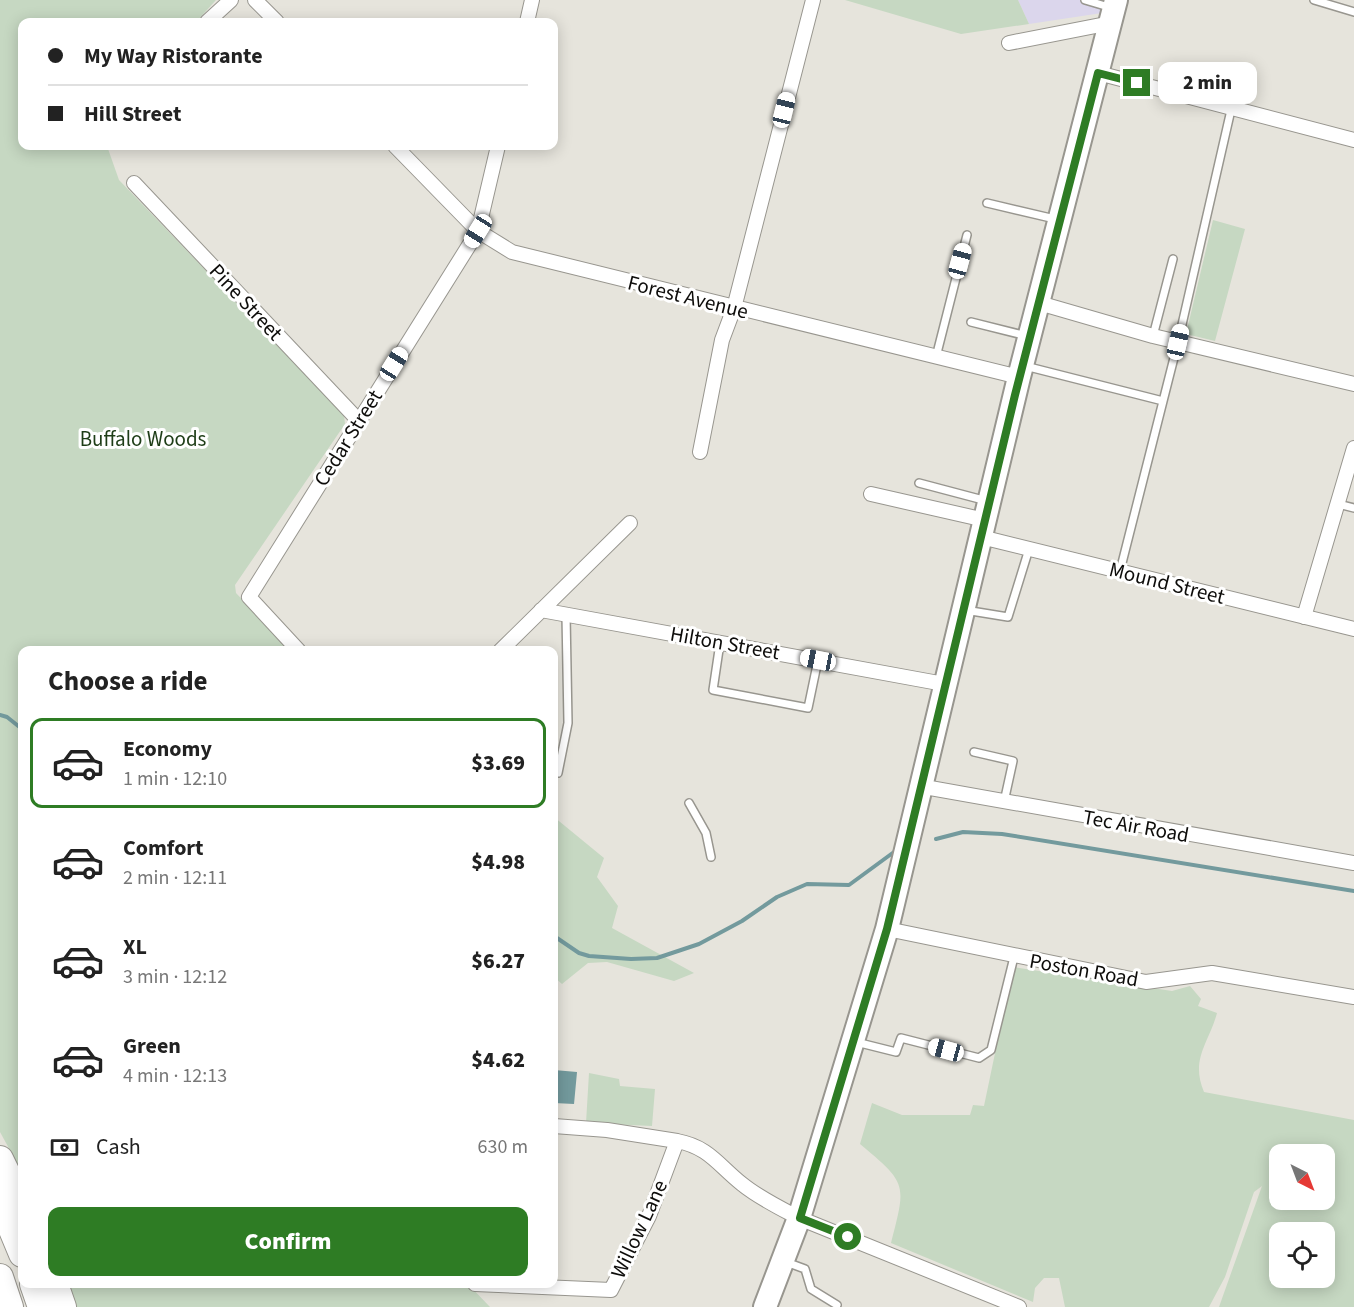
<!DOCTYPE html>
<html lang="en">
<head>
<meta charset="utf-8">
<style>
  :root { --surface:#fff; --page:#f2f2f2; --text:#222; --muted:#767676; --line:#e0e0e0; --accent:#2e7c24 }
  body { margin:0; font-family:"Source Sans 3",sans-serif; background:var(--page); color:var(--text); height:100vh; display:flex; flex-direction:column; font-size:22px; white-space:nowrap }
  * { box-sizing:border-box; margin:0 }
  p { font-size:20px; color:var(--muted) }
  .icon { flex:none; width:33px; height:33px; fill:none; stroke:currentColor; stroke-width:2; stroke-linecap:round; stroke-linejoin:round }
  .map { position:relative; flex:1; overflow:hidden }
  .sheet { position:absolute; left:18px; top:646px; width:540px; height:642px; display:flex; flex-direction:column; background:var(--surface); border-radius:12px; box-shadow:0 3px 15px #0003 }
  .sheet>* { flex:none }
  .hud { position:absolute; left:18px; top:18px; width:540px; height:132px; border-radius:12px; box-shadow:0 3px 15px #0003; display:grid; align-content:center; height:132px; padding:0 30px; background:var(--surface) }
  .needle { width:39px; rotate:138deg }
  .controls { position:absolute; left:1269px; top:1144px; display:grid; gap:12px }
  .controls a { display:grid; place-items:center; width:66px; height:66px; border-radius:12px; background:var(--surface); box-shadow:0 3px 15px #0003; font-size:30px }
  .end { position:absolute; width:27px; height:27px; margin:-14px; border:8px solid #2e7c24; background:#fff; box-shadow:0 0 0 3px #fff }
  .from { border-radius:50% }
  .bubble { position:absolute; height:42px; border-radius:12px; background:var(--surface); box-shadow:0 3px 15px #0003; font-size:20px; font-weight:800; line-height:42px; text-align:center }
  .car { position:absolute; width:18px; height:36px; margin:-18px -9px; border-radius:8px; box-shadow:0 0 4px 2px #0007; background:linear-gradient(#fff 24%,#345 0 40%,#fff 0 76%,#345 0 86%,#fff 0) }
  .hud b { display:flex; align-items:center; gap:21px; height:57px; font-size:22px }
  .hud b+b { border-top:2px solid var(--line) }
  .hud i { width:15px; height:15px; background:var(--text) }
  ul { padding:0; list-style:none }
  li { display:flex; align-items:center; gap:18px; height:90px; margin:0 12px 9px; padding:0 18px; border:3px solid transparent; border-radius:12px }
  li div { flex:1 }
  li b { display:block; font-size:22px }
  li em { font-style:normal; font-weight:800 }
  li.active { border-color:var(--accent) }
  li>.icon { width:54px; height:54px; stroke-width:1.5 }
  h2 { padding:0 30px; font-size:27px; line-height:72px }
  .pay { display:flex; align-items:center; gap:15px; height:66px; padding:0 30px; font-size:22px }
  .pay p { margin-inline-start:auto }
  .action { display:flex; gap:12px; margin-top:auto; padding:12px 30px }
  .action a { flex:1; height:69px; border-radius:12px; background:var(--accent); color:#fff; font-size:24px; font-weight:800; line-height:69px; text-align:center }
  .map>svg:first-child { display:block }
  .education { fill:#dbd6ec }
  .green { fill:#c6d8c2; fill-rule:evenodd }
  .water { fill:#739a9d }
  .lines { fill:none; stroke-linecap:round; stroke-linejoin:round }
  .stream { stroke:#739a9d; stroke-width:4 }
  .lane-casing { stroke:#98968f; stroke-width:10 }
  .street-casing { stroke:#98968f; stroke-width:16 }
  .primary-casing { stroke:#98968f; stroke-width:26 }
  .highway-casing { stroke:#98968f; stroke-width:28 }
  .lane { stroke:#fff; stroke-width:7 }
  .street { stroke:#fff; stroke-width:14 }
  .primary { stroke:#fff; stroke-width:22 }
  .highway { stroke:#fff; stroke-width:26 }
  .route { stroke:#2e7c24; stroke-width:8 }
  .labels { text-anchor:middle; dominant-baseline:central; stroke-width:6; stroke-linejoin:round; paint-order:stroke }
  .street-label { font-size:21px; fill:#0d0c0a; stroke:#fff }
  .park-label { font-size:21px; fill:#1e3d17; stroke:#fff }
</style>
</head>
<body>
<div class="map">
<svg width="1354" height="1307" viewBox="0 0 1354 1307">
  <rect width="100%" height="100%" fill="#e6e4dc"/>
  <path class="education" d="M 1018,0 L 1105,0 L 1102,13 L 1029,24 Z"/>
  <path class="green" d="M 0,0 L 216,0 L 196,22 L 22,22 L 22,146 L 107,146 L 119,180 L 314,383 L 344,415 L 345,424 L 235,585 L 236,593 L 291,651 L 22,651 L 22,1172 L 0,1132 Z
    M 845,0 L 1018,0 L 1029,24 L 961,34 Z
    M 1213,220 L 1245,229 L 1215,341 L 1186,334 Z
    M 554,817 L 604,858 L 597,877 L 618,906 L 612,928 L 694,973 L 674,981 L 607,962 L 588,963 L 562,984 L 554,977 Z
    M 1013,967 L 1172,991 L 1190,986 L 1201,999 L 1198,1006 L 1217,1013 C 1209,1043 1190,1059 1204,1092 L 1354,1120 L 1354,1307 L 1219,1307 L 1262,1186 L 1254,1192 L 1225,1277 L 1209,1307 L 1065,1307 L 1059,1278 L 1044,1278 L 1035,1288 L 1033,1302 L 891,1243 C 906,1184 908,1184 860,1144 L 872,1103 L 902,1115 L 970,1115 L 973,1105 L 984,1106 ZM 1280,1155 L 1324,1155 L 1324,1200 L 1280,1200 ZM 1280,1233 L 1324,1233 L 1324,1278 L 1280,1278 Z
    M 589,1073 L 619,1079 L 620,1086 L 655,1089 L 652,1126 L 586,1123 Z
    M 64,1284 L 468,1284 L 490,1307 L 70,1307 Z"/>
  <path class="water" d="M 554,1070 L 577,1072 L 574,1104 L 554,1103 Z"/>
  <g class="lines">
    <path class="stream" d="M 0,715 L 7,717 L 22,729
      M 936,839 L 963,832 L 1002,834 L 1354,891
      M 554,936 L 579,953 L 589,956 L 631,959 L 657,958 L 699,944 L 742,921 L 777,897 L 807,884 L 849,885 L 894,852"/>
    <defs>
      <path id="lane" d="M 1085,0 L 1112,8
        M 1314,0 L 1354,12
        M 987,203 L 1055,219
        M 971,322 L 1027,336
        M 1153,336 L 1173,259
        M 936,357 L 967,235
        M 1025,366 L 1163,401
        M 919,483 L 987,501
        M 1338,504 L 1354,508
        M 1120,571 L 1178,342 L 1231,110
        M 965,610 L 1008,617 L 1029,549
        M 720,643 L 713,690 L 808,708 L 818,660
        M 974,752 L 1013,761 L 1004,802
        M 558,773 L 568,723 L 566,615
        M 689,803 L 706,833 L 711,857
        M 856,1042 L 896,1052 L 901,1038 L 979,1058 L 991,1050 L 1014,957
        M 786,1262 L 805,1269 L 811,1289 L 837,1305"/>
      <path id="street" d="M 255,0 L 277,22
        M 207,22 L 231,0
        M 527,22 L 532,0
        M 1009,43 L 1111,23
        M 1098,73 L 1354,140
        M 395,146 L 478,231 L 512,252 L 1019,377
        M 134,183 L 359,421
        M 1039,303 L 1153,336 L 1354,384
        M 700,452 L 722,340 L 734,308 L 813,0
        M 871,494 L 985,520
        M 981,537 L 1354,629
        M 541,610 L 944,684
        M 1304,617 L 1354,448
        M 299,651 L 249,597 L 478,231 L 498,146
        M 500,651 L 630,523
        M 919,786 L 1354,863
        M 887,929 L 1146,982 L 1212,973 L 1354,997
        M 677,1141 C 709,1147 718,1165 742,1184 C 759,1198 780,1208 799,1218 L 1019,1307
        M 475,1284 L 611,1290 L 649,1216 L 677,1141 L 607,1130 L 554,1126"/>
      <path id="primary" d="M 765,1307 L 799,1218 L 887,929 L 1019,377 L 1116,0"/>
      <path id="highway" d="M 0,1159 L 22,1204
        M 0,1201 L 22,1254
        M 0,1277 L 10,1307
        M 33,1284 L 41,1307
        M 55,1284 L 63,1307"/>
    </defs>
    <use href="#lane" class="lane-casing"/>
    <use href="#street" class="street-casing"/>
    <use href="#primary" class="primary-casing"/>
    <use href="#highway" class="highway-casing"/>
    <use href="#lane" class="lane"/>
    <use href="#street" class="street"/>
    <use href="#primary" class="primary"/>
    <use href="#highway" class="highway"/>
  </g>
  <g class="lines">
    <path class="route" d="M 848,1237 L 800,1218 L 887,929 L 1015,395 L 1098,73 L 1137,83"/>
  </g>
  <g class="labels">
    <g class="street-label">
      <text transform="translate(688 297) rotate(14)">Forest Avenue</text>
      <text transform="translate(246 302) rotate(47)">Pine Street</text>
      <text transform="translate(348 438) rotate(-58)">Cedar Street</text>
      <text transform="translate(1167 583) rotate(14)">Mound Street</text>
      <text transform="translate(725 643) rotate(10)">Hilton Street</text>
      <text transform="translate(1136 826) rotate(10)">Tec Air Road</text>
      <text transform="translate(1084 970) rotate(10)">Poston Road</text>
      <text transform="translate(639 1229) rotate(-65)">Willow Lane</text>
    </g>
    <g class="park-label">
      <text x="143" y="439">Buffalo Woods</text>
    </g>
  </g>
</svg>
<div class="controls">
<a><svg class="needle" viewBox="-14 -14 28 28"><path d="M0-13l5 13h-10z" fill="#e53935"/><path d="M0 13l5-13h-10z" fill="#767676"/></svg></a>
<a><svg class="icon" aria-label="locate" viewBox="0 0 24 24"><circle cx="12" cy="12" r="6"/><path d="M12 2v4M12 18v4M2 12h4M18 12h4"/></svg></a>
</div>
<i class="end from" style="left:848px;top:1237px"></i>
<i class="end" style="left:1137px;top:83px"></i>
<div class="bubble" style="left:1158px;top:62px;width:99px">2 min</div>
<i class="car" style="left:784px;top:110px;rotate:14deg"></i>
<i class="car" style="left:478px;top:231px;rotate:212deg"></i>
<i class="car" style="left:960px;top:261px;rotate:15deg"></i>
<i class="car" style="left:1178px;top:342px;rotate:13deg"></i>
<i class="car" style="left:394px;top:364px;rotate:32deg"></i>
<i class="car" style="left:818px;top:660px;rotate:281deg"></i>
<i class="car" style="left:946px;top:1050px;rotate:285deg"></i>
<div class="hud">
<b><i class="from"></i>My Way Ristorante</b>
<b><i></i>Hill Street</b>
</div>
<section class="sheet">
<h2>Choose a ride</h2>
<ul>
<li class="active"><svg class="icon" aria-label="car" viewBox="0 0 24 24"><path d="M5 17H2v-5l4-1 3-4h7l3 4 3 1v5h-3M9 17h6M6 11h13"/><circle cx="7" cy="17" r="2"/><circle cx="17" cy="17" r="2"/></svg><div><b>Economy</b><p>1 min · 12:10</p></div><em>$3.69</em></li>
<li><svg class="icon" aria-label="car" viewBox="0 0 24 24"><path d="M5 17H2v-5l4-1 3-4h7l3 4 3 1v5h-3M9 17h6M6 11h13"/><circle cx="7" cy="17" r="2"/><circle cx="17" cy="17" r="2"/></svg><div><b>Comfort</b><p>2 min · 12:11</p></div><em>$4.98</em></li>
<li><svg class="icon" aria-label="car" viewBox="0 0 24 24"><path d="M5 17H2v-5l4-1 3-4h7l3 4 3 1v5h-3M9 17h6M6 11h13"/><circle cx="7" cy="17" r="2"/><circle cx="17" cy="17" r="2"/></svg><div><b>XL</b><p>3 min · 12:12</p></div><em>$6.27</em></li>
<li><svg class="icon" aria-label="car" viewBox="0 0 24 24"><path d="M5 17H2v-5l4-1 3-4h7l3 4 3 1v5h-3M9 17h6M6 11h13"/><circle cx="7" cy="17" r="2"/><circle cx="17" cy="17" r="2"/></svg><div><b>Green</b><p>4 min · 12:13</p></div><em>$4.62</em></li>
</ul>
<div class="pay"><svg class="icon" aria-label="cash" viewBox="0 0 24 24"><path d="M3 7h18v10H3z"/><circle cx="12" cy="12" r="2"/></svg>Cash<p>630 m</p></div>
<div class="action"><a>Confirm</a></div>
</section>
</div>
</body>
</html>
